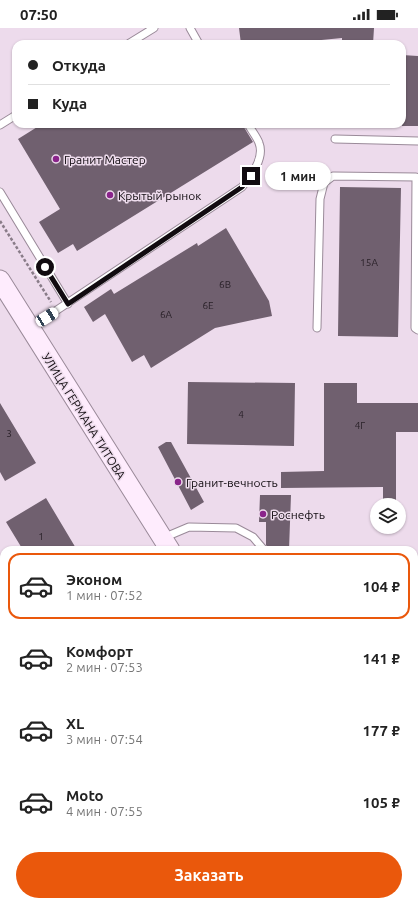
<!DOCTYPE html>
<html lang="ru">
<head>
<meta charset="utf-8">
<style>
  :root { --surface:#fff; --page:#f6f6f6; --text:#222; --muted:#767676; --line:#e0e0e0; --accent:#ea580c }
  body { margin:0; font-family:Ubuntu,sans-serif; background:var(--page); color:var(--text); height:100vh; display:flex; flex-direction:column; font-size:15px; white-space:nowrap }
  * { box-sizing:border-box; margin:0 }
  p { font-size:13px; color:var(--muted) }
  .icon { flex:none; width:22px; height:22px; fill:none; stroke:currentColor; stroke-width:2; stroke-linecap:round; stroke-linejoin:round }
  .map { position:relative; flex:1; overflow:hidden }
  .sheet { position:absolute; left:0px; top:518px; width:418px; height:360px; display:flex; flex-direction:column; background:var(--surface); border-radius:12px 12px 0 0; box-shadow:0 1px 3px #0004 }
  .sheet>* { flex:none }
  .banner { position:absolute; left:12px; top:12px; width:394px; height:88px; border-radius:12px; box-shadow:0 1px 3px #0004; display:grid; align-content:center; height:88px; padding:0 16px; background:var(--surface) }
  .controls { position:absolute; left:370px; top:470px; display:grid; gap:8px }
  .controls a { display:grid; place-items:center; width:36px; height:36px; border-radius:50%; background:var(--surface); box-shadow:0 1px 3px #0004; font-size:20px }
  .end { position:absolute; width:18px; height:18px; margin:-9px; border:5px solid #110b10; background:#fff; box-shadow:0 0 0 2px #fff }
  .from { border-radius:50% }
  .bubble { position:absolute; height:28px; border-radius:14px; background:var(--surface); box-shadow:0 1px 3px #0004; font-size:13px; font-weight:700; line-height:28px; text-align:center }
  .car { position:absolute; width:12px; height:24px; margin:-12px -6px; border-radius:5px; box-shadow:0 0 3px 1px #0007; background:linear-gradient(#fff 24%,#345 0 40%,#fff 0 76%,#345 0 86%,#fff 0) }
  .banner b { display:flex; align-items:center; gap:14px; height:38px; font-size:15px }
  .banner b+b { border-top:1px solid var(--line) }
  .banner i { width:10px; height:10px; background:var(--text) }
  ul { padding:7px 0 0; list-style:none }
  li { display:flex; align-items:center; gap:12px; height:66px; margin:0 8px 6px; padding:0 8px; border:2px solid transparent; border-radius:12px }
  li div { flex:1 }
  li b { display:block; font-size:15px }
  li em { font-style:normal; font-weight:700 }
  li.active { border-color:var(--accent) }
  li>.icon { width:36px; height:36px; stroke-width:1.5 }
  .button { display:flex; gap:8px; margin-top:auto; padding:8px 16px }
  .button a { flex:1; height:46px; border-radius:24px; background:var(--accent); color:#fff; font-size:16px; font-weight:700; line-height:46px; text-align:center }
  .status { display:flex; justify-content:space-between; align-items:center; height:28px; padding:0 20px; background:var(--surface); direction:ltr }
  .status svg { height:11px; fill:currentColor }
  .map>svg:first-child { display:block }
  .forest { fill:#d29fd0 }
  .building { fill:#70606f }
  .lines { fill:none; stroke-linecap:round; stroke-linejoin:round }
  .lane-casing { stroke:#9a8a99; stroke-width:9 }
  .secondary-casing { stroke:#9a8a99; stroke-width:21 }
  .path { stroke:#897c88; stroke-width:2.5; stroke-dasharray:3 2; stroke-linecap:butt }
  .lane { stroke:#fff; stroke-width:7 }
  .secondary { stroke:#feecfd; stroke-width:19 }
  .route { stroke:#110b10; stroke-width:5 }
  .poi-dot { fill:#8a248b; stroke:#eddbec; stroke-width:1.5 }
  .labels { text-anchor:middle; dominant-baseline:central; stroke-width:3; stroke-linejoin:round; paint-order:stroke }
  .number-label { font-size:10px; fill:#292028 }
  .poi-label { font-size:12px; fill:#110b10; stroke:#eddbec; text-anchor:start }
  .street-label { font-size:12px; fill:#110b10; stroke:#eddbec }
</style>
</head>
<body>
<div class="status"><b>07:50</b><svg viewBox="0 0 49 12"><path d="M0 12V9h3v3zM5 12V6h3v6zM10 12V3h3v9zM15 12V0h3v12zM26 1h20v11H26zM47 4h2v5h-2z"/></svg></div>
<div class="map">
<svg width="418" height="878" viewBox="0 0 418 878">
  <rect width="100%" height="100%" fill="#eddbec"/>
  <path class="forest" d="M 414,772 L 418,772 L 418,848 L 414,849 Z"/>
  <path class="building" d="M 239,0 L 374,0 L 373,16 L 342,16 L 342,10 L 280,16 L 241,16 Z
    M 402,27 L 418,28 L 418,98 L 402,98 Z
    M 42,96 L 242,96 L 253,114 L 77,223 L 73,216 L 58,225 L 39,194 L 60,181 L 18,111 Z
    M 340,159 L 401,160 L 398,309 L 338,308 Z
    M 226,200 L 269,273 L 272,288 L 215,300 L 151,340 L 144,327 L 132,334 L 105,286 L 93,294 L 84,279 L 111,261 L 114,266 L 197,215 L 198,218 Z
    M 188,354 L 295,355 L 294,418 L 187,416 Z
    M 324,355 L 357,355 L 357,375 L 418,375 L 418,404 L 396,404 L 396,477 L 383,477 L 383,459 L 281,460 L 281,444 L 324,443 Z
    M 0,375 L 36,435 L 5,453 L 0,444 Z
    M 166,414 L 171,414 L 204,474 L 191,482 L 158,419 Z
    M 260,467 L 291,467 L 289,522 L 269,522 L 266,517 L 266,494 L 259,494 Z
    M 46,470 L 77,522 L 23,522 L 6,494 Z"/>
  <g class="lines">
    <defs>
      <path id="lane" d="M 190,0 L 199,16
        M 128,16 L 154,0
        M 0,97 L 16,87
        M 335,111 L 418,113
        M 416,149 L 415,300 L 418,302
        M 0,164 L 68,276
        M 30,300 L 242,159 C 251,148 265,130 259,115 C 257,109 251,102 248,96
        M 317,300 L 320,171 L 324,155 L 333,148 L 416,149 L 418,151
        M 163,510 L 189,499 L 236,500 L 253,509 L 264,522
        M 0,685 L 4,684
        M 0,703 L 4,710
        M 96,874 L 99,878"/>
      <path id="secondary" d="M 0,252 L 170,522
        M 414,867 L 418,866
        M 323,874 L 323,878
        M 292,878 L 292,874"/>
    </defs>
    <use href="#lane" class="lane-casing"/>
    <use href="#secondary" class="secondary-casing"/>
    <path class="path" d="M 0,193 L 51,274"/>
    <use href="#lane" class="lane"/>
    <use href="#secondary" class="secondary"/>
  </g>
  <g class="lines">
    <path class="route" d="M 45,239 L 68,276 L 242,159 L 251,148"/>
  </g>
  <g class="poi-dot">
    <circle cx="56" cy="131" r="4"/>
    <circle cx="110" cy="167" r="4"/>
    <circle cx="178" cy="454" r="4"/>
    <circle cx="263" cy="486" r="4"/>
  </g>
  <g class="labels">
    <g class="number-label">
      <text x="369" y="234">15А</text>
      <text x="225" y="256">6В</text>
      <text x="208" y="277">6Е</text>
      <text x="166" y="286">6А</text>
      <text x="241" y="386">4</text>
      <text x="360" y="397">4Г</text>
      <text x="9" y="405">3</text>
      <text x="41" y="508">1</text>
    </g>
    <g class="poi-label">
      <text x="64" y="131">Гранит Мастер</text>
      <text x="118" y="167">Крытый рынок</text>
      <text x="186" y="454">Гранит-вечность</text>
      <text x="271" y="486">Роснефть</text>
    </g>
    <g class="street-label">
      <text transform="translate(84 388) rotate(58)">УЛИЦА ГЕРМАНА ТИТОВА</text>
    </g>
  </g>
</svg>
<div class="controls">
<a><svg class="icon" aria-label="layers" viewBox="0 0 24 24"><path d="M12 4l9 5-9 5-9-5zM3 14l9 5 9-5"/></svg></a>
</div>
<i class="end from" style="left:45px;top:239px"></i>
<i class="end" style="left:251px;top:148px"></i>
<div class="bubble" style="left:265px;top:134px;width:66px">1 мин</div>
<i class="car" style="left:47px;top:289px;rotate:58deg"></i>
<div class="banner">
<b><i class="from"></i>Откуда</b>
<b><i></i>Куда</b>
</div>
<section class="sheet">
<ul>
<li class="active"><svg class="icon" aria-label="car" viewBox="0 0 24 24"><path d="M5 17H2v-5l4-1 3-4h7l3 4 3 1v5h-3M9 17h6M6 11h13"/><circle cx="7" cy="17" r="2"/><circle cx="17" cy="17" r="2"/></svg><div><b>Эконом</b><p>1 мин · 07:52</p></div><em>104 ₽</em></li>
<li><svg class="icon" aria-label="car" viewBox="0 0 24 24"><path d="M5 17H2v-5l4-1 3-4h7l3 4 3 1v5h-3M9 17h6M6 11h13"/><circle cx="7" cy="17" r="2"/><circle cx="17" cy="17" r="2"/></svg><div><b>Комфорт</b><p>2 мин · 07:53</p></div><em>141 ₽</em></li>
<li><svg class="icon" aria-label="car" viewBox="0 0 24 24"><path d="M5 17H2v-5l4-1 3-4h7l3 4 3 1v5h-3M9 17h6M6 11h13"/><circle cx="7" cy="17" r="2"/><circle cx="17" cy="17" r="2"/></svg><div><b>XL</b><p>3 мин · 07:54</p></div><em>177 ₽</em></li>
<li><svg class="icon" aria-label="car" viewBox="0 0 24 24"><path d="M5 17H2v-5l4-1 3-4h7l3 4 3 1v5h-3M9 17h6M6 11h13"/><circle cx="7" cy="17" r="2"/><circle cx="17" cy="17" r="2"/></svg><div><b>Moto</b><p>4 мин · 07:55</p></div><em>105 ₽</em></li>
</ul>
<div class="button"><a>Заказать</a></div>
</section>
</div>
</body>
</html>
